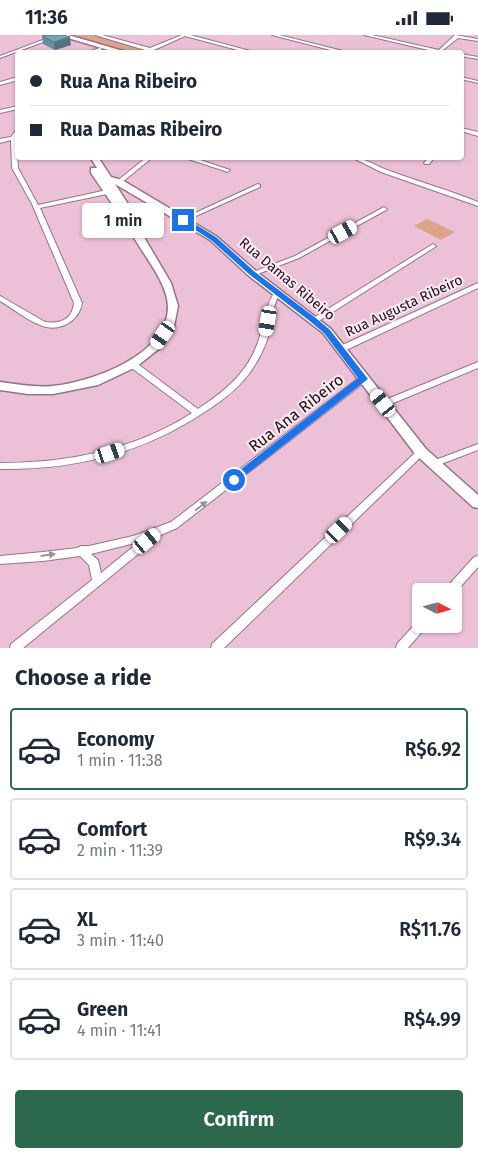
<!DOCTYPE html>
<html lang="en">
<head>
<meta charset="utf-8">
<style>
  :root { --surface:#fff; --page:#f2f2f3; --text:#1f2937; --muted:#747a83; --line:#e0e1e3; --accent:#2c6750 }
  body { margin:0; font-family:"Fira Sans",sans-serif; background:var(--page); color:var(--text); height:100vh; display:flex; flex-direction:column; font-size:19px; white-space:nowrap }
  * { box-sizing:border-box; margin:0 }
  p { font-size:16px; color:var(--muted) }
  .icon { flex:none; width:28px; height:28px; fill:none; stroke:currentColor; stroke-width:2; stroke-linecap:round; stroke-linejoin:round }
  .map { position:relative; height:613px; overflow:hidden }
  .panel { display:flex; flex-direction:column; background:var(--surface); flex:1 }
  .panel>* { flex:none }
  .top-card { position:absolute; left:15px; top:15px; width:449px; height:110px; border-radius:5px; box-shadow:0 1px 4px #0004; display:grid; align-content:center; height:110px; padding:0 15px; background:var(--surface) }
  .needle { width:32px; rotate:96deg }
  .fabs { position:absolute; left:412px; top:548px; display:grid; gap:10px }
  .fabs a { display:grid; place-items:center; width:50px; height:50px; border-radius:5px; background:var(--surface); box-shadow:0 1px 4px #0004; font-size:25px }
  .end { position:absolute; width:22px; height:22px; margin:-11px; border:6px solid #1a73e8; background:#fff; box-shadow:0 0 0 2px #fff }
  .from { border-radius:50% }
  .bubble { position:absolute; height:35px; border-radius:5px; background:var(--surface); box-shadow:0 1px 4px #0004; font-size:16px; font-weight:600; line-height:35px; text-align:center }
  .car { position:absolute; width:15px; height:30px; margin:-15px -8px; border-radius:6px; box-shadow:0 0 4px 1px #0007; background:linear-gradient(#fff 24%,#345 0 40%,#fff 0 76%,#345 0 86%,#fff 0) }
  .top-card b { display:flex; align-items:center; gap:18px; height:48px; font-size:19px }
  .top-card b+b { border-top:1px solid var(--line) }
  .top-card i { width:12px; height:12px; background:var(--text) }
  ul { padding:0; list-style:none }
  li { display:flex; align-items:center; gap:15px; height:82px; margin:0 10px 8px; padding:0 5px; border:2px solid var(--line); border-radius:5px }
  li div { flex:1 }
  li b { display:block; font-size:19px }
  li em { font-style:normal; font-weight:600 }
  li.selected { border-color:var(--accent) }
  li>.icon { width:45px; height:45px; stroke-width:1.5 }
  h2 { padding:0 15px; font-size:22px; line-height:60px }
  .action { display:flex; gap:10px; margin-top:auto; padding:10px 15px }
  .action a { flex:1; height:58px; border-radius:5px; background:var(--accent); color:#fff; font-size:20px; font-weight:600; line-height:58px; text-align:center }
  .status { display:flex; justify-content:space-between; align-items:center; height:35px; padding:0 25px; background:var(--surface); direction:ltr }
  .status svg { height:14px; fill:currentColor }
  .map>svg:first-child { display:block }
  .green { fill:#dda389 }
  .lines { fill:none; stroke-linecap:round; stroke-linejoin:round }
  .street-casing { stroke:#997286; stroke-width:2 }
  .secondary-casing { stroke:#997286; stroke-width:3 }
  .street { fill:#fff; fill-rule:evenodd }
  .secondary { fill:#fff; fill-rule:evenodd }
  .wall { fill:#668e9e }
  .shaded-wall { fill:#537481 }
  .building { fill:#77a5b8; stroke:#537481 }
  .oneway { fill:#9a9397 }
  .route { fill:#1a73e8 }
  .labels { text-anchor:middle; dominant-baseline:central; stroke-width:4; stroke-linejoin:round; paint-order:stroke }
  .street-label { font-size:14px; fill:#1f1018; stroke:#fceaf3 }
  .near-street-label { font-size:16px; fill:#1f1018; stroke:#fceaf3 }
</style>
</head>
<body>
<div class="status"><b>11:36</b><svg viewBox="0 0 49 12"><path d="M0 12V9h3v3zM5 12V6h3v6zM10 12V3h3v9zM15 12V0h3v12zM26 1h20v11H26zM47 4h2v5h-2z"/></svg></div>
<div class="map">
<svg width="478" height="613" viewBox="0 0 478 613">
  <rect width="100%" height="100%" fill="#ecc1d7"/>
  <path class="green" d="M 65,0 L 91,0 L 158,17 L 129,17 Z
    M 427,184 L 455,197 L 441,205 L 414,191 Z"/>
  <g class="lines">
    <defs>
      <path id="street" d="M 56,0 L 62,0 L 0,23 L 0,21 Z
        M 95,0 L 102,0 L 150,13 L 182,0 L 190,0 L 258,18 L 249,18 L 185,1 L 154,15 L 164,18 L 155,18 Z
        M 272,0 L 279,0 L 351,18 L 342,18 Z
        M 364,0 L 372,0 L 439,15 L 455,0 L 478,4 L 478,6 L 458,3 L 443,15 L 451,18 L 441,18 Z
        M 100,13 L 102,14 L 101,15 L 92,18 L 84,18 Z
        M 461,19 L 478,22 L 478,24 L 461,21 Z
        M 18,42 L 18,45 L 0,50 L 0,47 Z
        M 461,42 L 478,46 L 478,48 L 461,44 Z
        M 18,71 L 18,74 L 0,78 L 0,75 Z
        M 461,93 L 478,97 L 478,101 L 461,96 Z
        M 16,95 L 18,95 L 18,100 L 16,103 L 18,133 L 38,170 L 107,155 L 110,157 L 107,159 L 40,173 L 82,268 C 79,287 58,298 40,290 C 27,285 12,273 0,266 L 0,261 L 2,262 L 45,287 C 60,289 72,285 74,268 L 32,169 L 12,133 L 11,105 L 0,108 L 0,104 L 11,102 Z
        M 147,122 L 153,122 L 121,148 L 117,148 L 117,146 Z
        M 182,122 L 191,122 L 230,135 L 227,137 L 225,136 Z
        M 351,122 C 364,122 377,132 390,136 C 419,147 449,155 478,167 L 478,171 L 381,137 Z
        M 429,122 L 435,122 L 429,129 L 425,129 L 424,128 Z
        M 258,149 L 260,150 L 260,152 L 185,186 L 183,187 L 180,185 Z
        M 384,172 L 387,174 L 386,175 L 299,223 L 255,240 L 251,240 L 250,239 L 251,238 L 295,221 Z
        M 433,209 L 436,211 L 435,212 L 317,287 L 314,287 L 310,285 Z
        M 478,248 L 478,253 L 344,316 L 338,316 L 337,314 L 338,312 Z
        M 277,256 L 280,258 C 273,269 273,282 270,294 C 267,308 261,321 253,333 C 241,352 222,366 203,378 C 141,419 74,435 0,434 L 0,428 C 68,428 134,415 192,378 L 129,331 L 128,329 L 129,327 L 135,327 L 198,374 C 228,354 252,334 261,297 C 265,283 266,269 275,257 Z
        M 478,327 L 478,333 L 386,371 L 380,371 L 379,369 L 380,367 Z
        M 363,341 L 366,342 L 367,344 L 366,346 L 177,493 L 161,500 L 159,502 L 23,613 L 10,613 L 11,609 L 92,545 L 89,530 L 80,521 L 43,526 L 0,529 L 0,521 L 43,517 L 77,513 L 81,511 L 89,511 L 133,501 L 171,487 L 360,342 ZM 139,507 L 101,538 L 98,525 L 91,519 Z
        M 478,409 L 478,415 L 433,432 L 430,431 L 429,429 L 430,427 Z
        M 421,414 L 424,415 L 425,417 L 424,419 L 224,613 L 211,613 L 212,609 L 418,415 Z
        M 478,521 L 478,532 L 454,559 L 454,556 L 445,556 L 446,553 L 474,522 Z
        M 421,584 L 421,589 L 427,589 L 426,592 L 408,613 L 396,613 L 397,609 L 418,586 Z"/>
      <path id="secondary" d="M 58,0 L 68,0 L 130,18 L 118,18 Z
        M 90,122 L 98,122 L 111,142 L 122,145 L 216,201 L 257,237 L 331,294 L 426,414 L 478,460 L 478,473 L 473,472 L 416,420 L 323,298 L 249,241 L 210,205 L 115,149 L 128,169 L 135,187 L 171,248 L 178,271 L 174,291 L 160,313 L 136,332 L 98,350 L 53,359 L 28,359 L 0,355 L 0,347 C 18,349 36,353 53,351 C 92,347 168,320 168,272 C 168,244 133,209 124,183 L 121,182 L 91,138 L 91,133 L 97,133 Z"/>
    </defs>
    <use href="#street" class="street-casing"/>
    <use href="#secondary" class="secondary-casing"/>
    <use href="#street" class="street"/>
    <use href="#secondary" class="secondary"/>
  </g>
  <path class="wall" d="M 42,1 L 71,10 L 55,15 L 43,9 Z"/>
  <path class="shaded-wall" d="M 70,2 L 71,10 L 55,15 L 54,7 Z"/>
  <path class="building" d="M 47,0 L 63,0 L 70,2 L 54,7 L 42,1 Z"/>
  <defs><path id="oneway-solid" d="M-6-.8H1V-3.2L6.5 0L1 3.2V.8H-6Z" transform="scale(1.25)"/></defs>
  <g class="oneway">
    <use href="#oneway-solid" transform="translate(201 471) rotate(-37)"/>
    <use href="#oneway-solid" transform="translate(48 520) rotate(-8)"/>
  </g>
  <path class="route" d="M 181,183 L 185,183 L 216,202 L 255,237 L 317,284 L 330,295 L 368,344 L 234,449 L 229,445 L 231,442 L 358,343 L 324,298 L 311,287 L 250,240 L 211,205 L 181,186 Z"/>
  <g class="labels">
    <g class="street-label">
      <text transform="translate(287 244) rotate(40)">Rua Damas Ribeiro</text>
      <text transform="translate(404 271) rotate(-25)">Rua Augusta Ribeiro</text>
    </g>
    <g class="near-street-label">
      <text transform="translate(296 378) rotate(-38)">Rua Ana Ribeiro</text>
    </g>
  </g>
</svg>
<div class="fabs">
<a><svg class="needle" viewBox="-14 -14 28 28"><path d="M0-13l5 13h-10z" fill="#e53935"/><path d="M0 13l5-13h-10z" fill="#747a83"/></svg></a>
</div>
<i class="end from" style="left:234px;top:445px"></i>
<i class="end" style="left:183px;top:185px"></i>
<div class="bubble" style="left:82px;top:168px;width:82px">1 min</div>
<i class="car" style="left:343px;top:197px;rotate:61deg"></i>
<i class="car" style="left:268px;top:286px;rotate:190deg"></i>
<i class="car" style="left:163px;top:300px;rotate:215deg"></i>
<i class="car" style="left:383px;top:368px;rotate:322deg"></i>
<i class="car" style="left:110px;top:418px;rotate:71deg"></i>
<i class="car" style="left:339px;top:495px;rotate:46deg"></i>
<i class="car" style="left:147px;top:506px;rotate:51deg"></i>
<div class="top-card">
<b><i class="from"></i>Rua Ana Ribeiro</b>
<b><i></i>Rua Damas Ribeiro</b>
</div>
</div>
<section class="panel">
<h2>Choose a ride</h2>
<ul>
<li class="selected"><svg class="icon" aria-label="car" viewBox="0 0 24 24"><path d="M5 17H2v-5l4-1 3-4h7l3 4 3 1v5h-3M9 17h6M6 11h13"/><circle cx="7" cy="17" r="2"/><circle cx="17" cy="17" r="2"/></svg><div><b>Economy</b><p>1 min · 11:38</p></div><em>R$6.92</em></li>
<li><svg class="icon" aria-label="car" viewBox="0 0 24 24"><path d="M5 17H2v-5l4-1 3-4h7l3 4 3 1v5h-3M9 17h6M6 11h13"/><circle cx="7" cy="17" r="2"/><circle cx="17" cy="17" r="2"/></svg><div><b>Comfort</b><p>2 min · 11:39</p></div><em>R$9.34</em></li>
<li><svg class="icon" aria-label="car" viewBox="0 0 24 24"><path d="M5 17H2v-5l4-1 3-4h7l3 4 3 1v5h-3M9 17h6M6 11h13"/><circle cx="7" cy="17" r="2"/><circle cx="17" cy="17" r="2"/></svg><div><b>XL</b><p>3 min · 11:40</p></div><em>R$11.76</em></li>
<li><svg class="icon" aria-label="car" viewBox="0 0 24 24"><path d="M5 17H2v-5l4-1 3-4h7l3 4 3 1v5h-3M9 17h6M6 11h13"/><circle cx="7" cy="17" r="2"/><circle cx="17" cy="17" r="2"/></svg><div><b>Green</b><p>4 min · 11:41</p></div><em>R$4.99</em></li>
</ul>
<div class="action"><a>Confirm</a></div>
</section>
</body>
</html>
